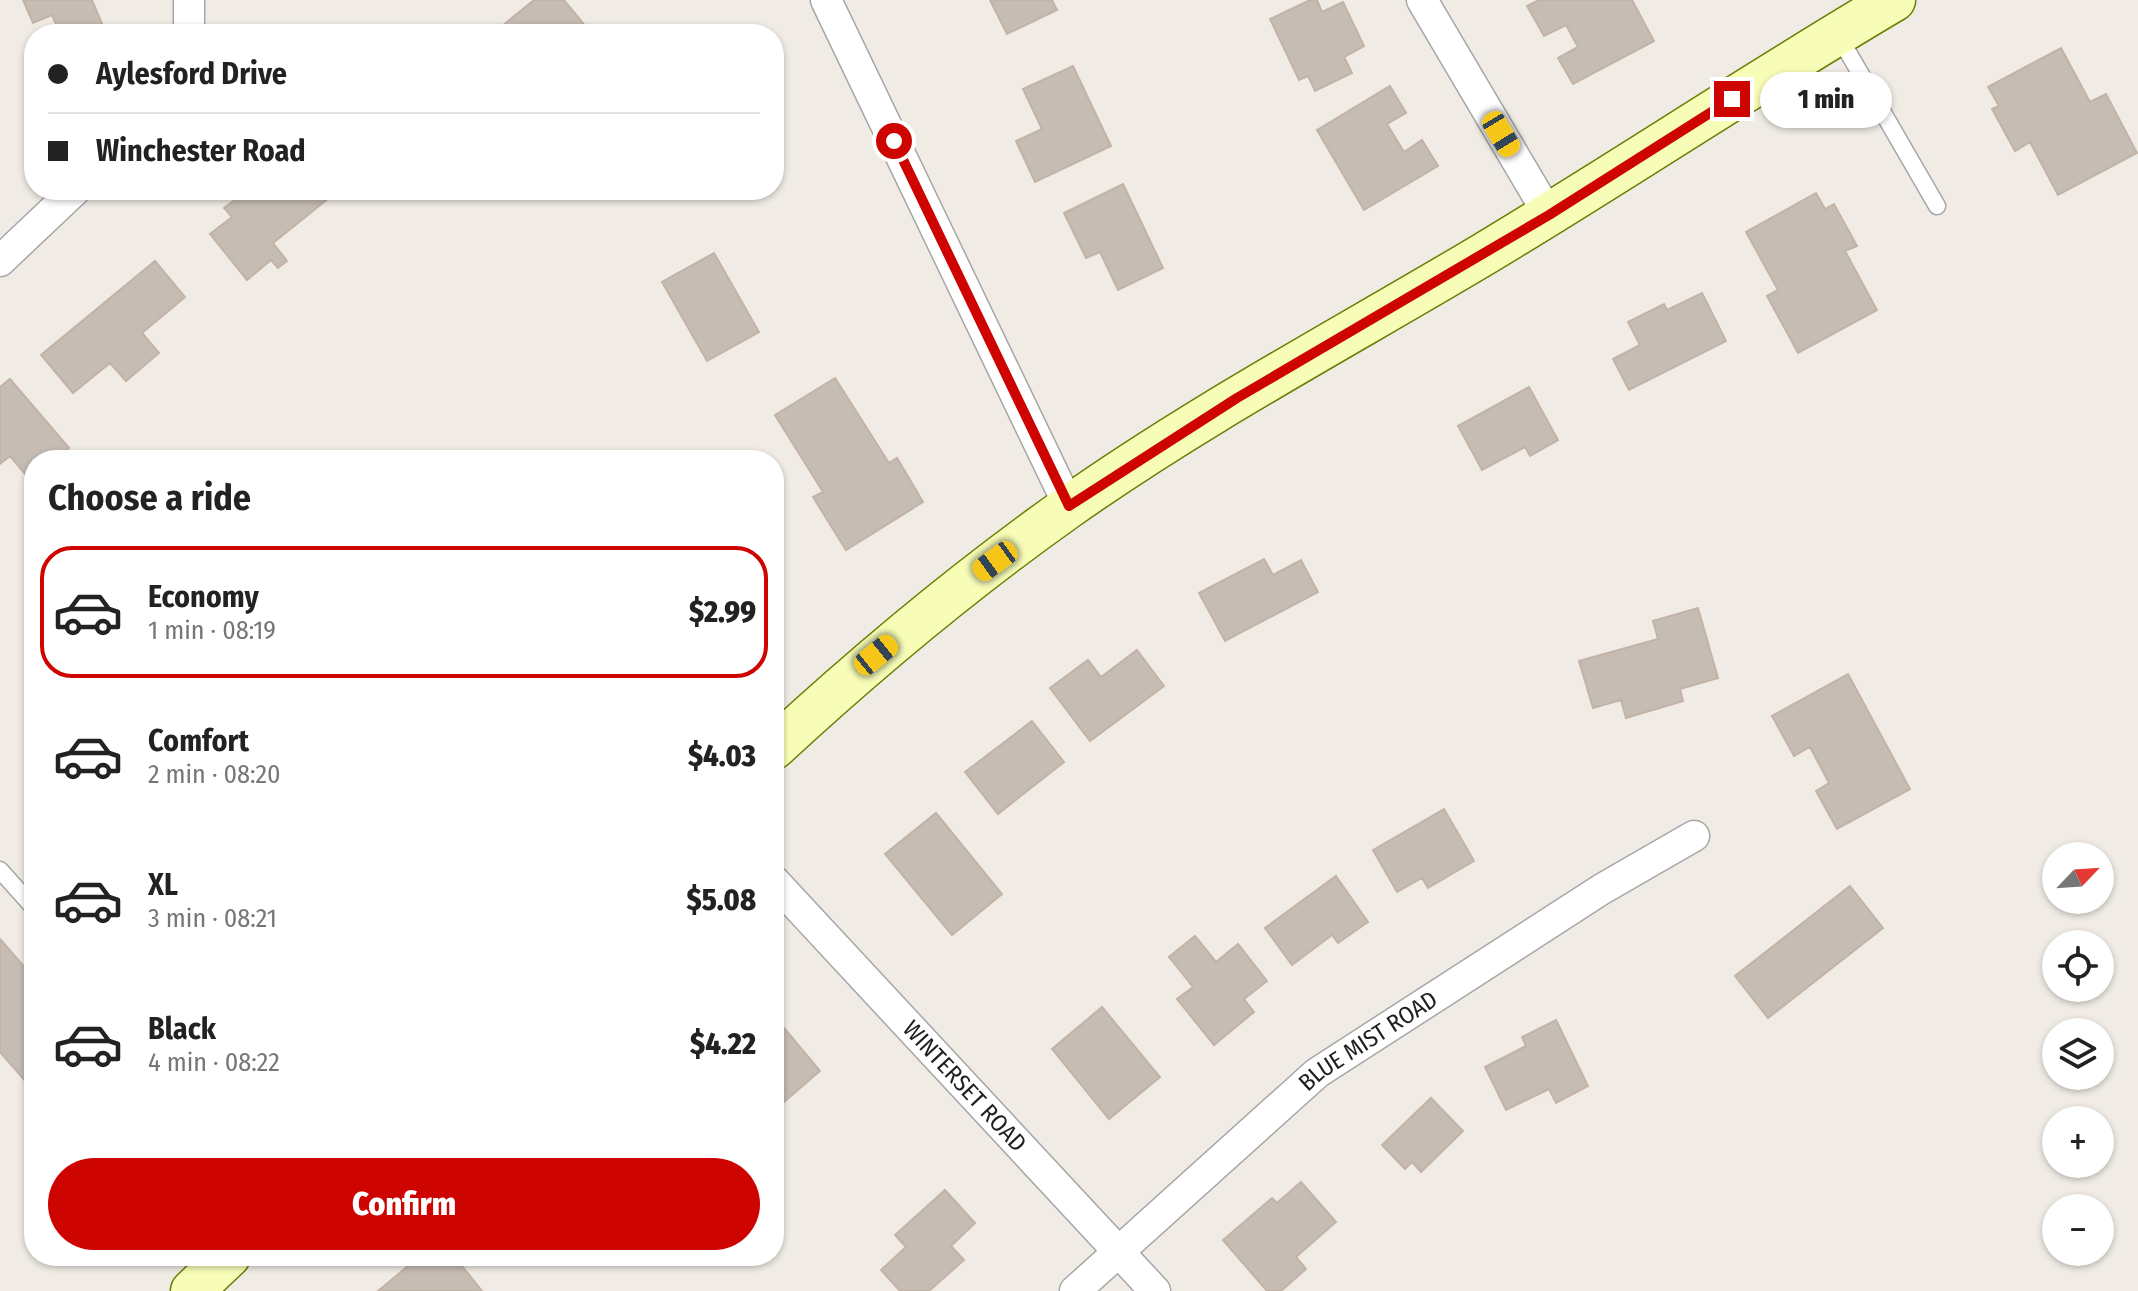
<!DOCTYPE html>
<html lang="en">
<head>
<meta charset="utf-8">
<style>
  :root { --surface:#fff; --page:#f2f2f2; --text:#222; --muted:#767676; --line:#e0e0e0; --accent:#ce0400 }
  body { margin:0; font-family:"Fira Sans Condensed",sans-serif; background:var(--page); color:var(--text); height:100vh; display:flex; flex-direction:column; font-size:30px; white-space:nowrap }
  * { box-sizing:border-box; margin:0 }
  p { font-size:26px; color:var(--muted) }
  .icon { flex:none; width:44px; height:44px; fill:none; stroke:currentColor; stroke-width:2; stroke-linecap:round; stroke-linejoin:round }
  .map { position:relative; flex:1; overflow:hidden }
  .details { position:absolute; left:24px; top:450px; width:760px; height:816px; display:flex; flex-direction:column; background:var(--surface); border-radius:32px; box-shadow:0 2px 6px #0004 }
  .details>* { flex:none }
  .guide { position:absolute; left:24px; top:24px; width:760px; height:176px; border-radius:32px; box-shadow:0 2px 6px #0004; display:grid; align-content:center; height:176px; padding:0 24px; background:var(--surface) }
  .needle { width:52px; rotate:65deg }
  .tools { position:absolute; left:2042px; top:842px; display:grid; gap:16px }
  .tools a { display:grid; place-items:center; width:72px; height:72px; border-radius:50%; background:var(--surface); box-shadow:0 2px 6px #0004; font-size:40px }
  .end { position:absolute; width:36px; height:36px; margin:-18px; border:10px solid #ce0400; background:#fff; box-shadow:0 0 0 4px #fff }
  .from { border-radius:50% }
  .bubble { position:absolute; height:56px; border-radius:28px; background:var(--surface); box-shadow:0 2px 6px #0004; font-size:26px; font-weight:800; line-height:56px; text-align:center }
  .car { position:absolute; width:24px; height:48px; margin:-24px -12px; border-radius:10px; box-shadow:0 0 6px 2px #0007; background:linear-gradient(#f5c518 24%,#345 0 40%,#f5c518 0 76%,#345 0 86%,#f5c518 0) }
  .guide b { display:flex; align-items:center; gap:28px; height:76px; font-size:30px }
  .guide b+b { border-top:2px solid var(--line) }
  .guide i { width:20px; height:20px; background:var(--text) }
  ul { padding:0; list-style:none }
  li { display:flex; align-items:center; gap:24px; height:132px; margin:0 16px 12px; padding:0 8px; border:4px solid transparent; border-radius:32px }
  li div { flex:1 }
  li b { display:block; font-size:30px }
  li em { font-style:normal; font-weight:800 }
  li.selected { border-color:var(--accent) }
  li>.icon { width:72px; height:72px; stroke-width:1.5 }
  h2 { padding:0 24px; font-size:36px; line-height:96px }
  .button { display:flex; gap:16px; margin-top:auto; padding:16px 24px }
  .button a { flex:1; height:92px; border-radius:48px; background:var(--accent); color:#fff; font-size:32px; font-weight:800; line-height:92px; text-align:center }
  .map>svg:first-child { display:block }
  .building { fill:#c5bcb4; stroke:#c3b3a6; stroke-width:2 }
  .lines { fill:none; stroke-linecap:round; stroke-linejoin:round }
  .lane-casing { stroke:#a6a6a6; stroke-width:19 }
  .street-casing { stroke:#a6a6a6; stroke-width:33 }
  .secondary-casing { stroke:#6c7c00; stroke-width:45 }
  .lane { stroke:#fff; stroke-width:16 }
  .street { stroke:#fff; stroke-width:30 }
  .secondary { stroke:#f7fcb6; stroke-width:42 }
  .route { stroke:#ce0400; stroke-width:10 }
  .labels { text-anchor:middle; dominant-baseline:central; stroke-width:8; stroke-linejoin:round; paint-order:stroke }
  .street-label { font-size:24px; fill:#1f1f1f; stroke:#fff }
</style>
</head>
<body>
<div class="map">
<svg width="2138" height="1291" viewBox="0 0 2138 1291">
  <rect width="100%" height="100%" fill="#f0ece5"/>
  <path class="building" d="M 23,0 L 92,0 L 106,33 L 60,34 L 52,15 L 33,23 Z
    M 534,0 L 564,0 L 591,33 L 509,34 L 502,26 Z
    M 990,0 L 1052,0 L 1057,10 L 1007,34 Z
    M 1310,0 L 1317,0 L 1322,12 L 1343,2 L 1364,46 L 1344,57 L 1352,73 L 1315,91 L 1308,76 L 1299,80 L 1270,19 Z
    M 1539,0 L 1632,0 L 1654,41 L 1573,84 L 1558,58 L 1578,47 L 1566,25 L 1544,36 L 1527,6 Z
    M 2061,48 L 2090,102 L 2106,94 L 2137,153 L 2058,195 L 2030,142 L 2015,151 L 1992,109 L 1999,106 L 1988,87 Z
    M 1073,66 L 1111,146 L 1035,182 L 1016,141 L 1042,129 L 1023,89 Z
    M 1390,86 L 1406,113 L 1387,124 L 1404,152 L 1422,140 L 1438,166 L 1364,210 L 1317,130 Z
    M 1123,184 L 1163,268 L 1118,290 L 1100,252 L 1086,258 L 1064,213 Z
    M 248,190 L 339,190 L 273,243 L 287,261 L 278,268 L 271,260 L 247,280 L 210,234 L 232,217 L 224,208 Z
    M 1816,193 L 1825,209 L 1834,204 L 1857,246 L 1845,251 L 1877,310 L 1798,353 L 1767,296 L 1778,290 L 1746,232 Z
    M 714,253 L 759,332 L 707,361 L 662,282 Z
    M 155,261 L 185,297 L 142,333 L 159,353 L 126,381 L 110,363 L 73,393 L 41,355 Z
    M 1702,293 L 1726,341 L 1629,390 L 1613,359 L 1640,345 L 1628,322 L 1664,304 L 1667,310 Z
    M 835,378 L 889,463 L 897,458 L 923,502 L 846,550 L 813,497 L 823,492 L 775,415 Z
    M 10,379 L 69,448 L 55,460 L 34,460 L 34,478 L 31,481 L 10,456 L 0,464 L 0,387 Z
    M 1529,387 L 1558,440 L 1530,456 L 1525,447 L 1482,470 L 1458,426 Z
    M 1264,559 L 1273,575 L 1301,560 L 1318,592 L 1225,641 L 1199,593 Z
    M 1698,608 L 1718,678 L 1680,689 L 1683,701 L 1626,718 L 1621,700 L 1593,708 L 1579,661 L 1658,639 L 1653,621 Z
    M 1137,650 L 1164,686 L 1090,741 L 1050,688 L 1088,660 L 1101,677 Z
    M 1848,674 L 1910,789 L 1837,829 L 1816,791 L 1829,783 L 1810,747 L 1794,756 L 1772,716 Z
    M 1032,721 L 1064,762 L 998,814 L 965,772 Z
    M 1444,809 L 1474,861 L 1428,888 L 1422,878 L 1397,892 L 1373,850 Z
    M 936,813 L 1002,894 L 952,935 L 885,854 Z
    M 1336,876 L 1368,922 L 1338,943 L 1332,935 L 1292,965 L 1265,928 Z
    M 1850,886 L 1883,928 L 1768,1018 L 1735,976 Z
    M 1195,936 L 1216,962 L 1238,944 L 1267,981 L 1244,999 L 1254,1012 L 1214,1045 L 1177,999 L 1193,987 L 1169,957 Z
    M 0,939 L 34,978 L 34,1091 L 0,1052 Z
    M 1102,1007 L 1160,1077 L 1109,1119 L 1052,1049 Z
    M 774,1016 L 820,1071 L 778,1107 L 774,1102 Z
    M 1556,1020 L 1588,1086 L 1556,1103 L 1549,1089 L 1506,1110 L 1485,1067 L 1526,1046 L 1522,1037 Z
    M 1431,1098 L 1463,1131 L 1421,1172 L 1412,1162 L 1405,1169 L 1382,1145 Z
    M 1301,1182 L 1336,1222 L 1296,1257 L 1306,1269 L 1281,1291 L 1267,1291 L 1223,1240 L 1272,1198 L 1277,1203 Z
    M 945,1190 L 975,1223 L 951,1246 L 964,1260 L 929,1291 L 900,1291 L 881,1270 L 906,1247 L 895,1235 Z
    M 420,1256 L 454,1256 L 482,1291 L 378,1291 Z"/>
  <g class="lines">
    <defs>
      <path id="lane" d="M 1838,35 L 1937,206
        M 0,870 L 34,908"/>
      <g id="street">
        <path d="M 189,0 L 189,34"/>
        <path d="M 826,0 L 1069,506"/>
        <path d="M 1422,0 L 1549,215"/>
        <path d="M 0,261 L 75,190"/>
        <path id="s1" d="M 774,881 L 1155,1291"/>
        <path id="s2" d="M 1075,1291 L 1317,1073 L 1602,889 L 1694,836"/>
      </g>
      <path id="secondary" d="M 774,748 C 867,662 964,581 1067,508 C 1200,414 1345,337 1484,254 C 1622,171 1755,82 1894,0
        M 192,1291 L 229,1256"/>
    </defs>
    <use href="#lane" class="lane-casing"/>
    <use href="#street" class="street-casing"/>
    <use href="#secondary" class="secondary-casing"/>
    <use href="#lane" class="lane"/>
    <use href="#street" class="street"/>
    <use href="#secondary" class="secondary"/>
  </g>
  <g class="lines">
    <path class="route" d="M 894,141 L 1069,506 L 1237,398 L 1549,215 L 1732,99"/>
  </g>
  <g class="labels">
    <g class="street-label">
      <text stroke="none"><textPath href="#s2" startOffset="386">BLUE MIST ROAD</textPath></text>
      <text stroke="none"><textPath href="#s1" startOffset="280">WINTERSET ROAD</textPath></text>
    </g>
  </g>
</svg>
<div class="tools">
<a><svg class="needle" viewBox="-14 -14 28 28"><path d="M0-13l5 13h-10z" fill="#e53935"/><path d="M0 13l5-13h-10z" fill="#767676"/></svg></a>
<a><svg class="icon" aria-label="locate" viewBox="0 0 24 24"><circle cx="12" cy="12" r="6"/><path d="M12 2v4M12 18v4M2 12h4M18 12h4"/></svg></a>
<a><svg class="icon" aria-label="layers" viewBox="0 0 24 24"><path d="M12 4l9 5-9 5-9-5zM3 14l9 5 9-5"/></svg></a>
<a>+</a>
<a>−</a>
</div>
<i class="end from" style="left:894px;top:141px"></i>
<i class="end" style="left:1732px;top:99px"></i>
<div class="bubble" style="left:1760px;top:72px;width:132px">1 min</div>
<i class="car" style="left:1501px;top:134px;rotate:149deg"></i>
<i class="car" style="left:995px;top:561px;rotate:234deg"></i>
<i class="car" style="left:876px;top:655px;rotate:51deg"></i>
<div class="guide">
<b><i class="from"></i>Aylesford Drive</b>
<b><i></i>Winchester Road</b>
</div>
<section class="details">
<h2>Choose a ride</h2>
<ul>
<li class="selected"><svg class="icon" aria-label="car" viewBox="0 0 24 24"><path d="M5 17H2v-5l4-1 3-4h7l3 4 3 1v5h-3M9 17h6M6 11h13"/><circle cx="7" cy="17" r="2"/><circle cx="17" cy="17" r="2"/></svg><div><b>Economy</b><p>1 min · 08:19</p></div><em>$2.99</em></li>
<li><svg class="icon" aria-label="car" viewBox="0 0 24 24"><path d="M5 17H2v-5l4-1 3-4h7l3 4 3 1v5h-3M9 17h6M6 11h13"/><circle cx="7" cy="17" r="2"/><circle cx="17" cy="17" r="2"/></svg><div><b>Comfort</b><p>2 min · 08:20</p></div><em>$4.03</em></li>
<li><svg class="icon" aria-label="car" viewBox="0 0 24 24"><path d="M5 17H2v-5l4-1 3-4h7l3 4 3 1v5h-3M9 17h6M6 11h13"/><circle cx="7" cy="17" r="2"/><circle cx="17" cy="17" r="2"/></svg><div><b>XL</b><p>3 min · 08:21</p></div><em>$5.08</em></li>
<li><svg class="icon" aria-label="car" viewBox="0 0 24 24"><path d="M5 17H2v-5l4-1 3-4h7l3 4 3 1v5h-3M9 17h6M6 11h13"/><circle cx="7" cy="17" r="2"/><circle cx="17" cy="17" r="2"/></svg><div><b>Black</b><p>4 min · 08:22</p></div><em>$4.22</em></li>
</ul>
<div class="button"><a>Confirm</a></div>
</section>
</div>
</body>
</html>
